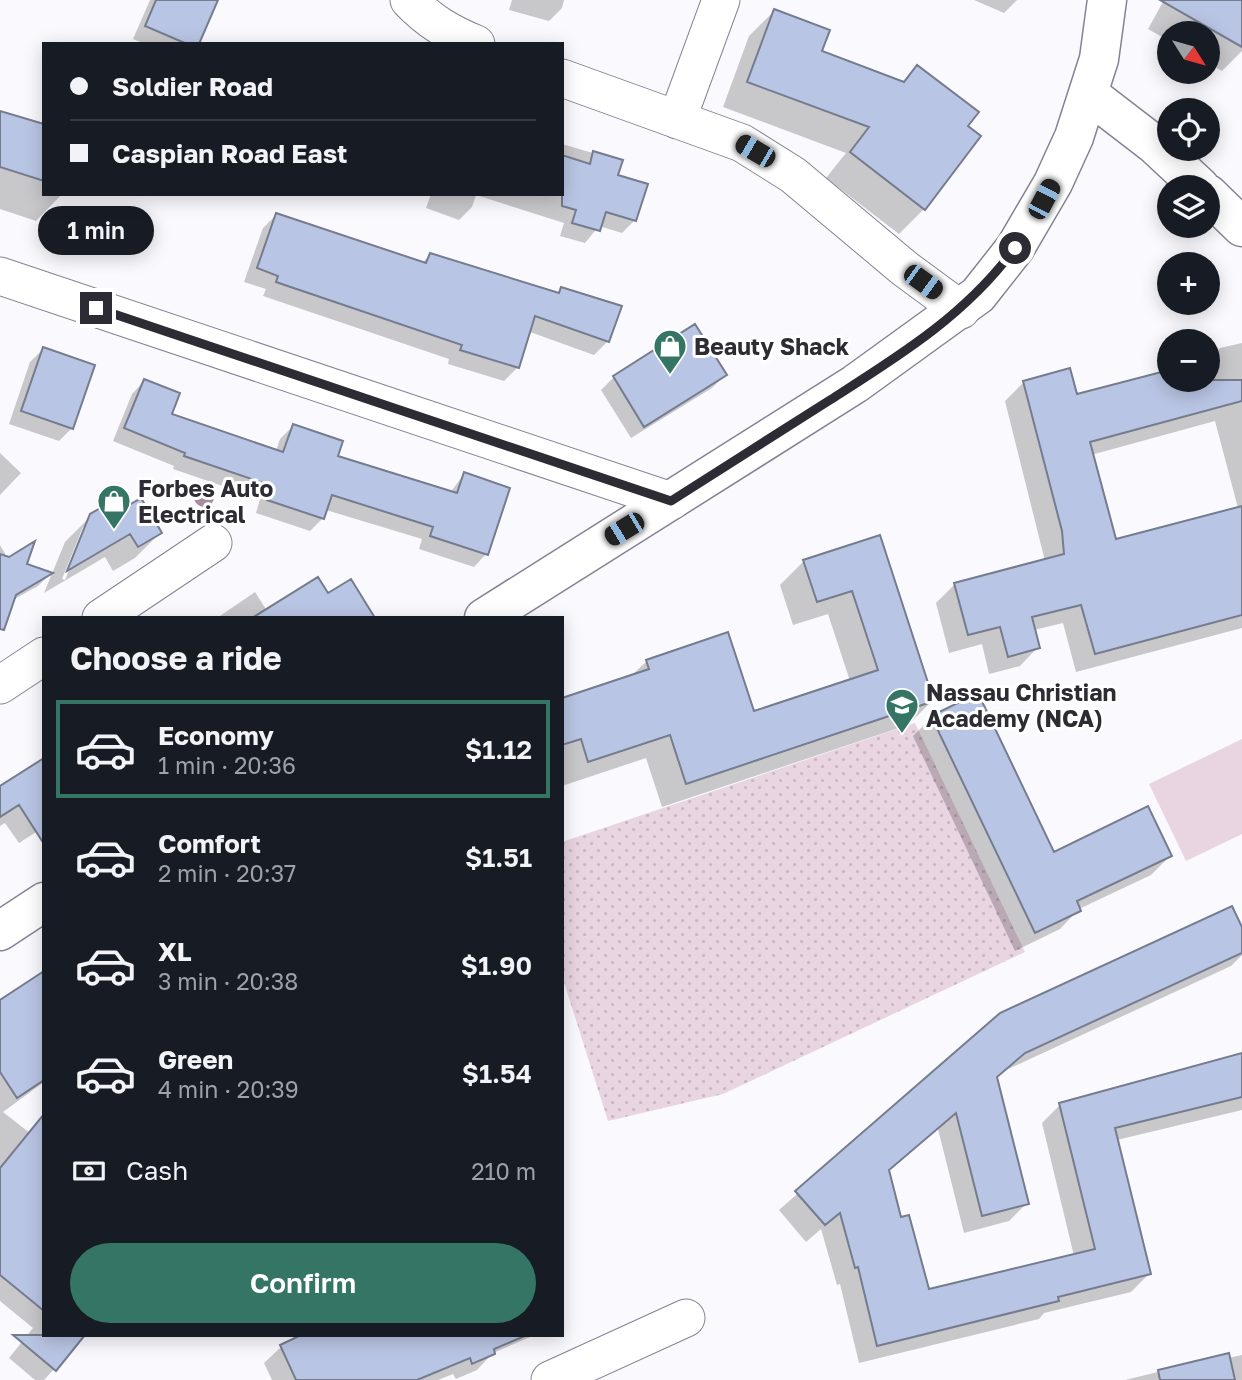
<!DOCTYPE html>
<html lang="en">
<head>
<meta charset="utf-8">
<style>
  :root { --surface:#171b24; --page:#242831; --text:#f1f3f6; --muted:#9ea1a6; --line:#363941; --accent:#347565 }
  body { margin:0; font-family:"Golos Text",sans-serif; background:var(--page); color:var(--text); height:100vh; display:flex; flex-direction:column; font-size:26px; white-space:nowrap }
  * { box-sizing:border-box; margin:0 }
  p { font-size:23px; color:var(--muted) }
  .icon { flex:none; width:38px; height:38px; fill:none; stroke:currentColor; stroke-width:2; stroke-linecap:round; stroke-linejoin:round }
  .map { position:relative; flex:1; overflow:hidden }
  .side { position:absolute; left:42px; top:616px; width:522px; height:721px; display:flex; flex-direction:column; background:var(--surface); border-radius:0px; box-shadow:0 4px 18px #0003 }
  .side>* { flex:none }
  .banner { position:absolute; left:42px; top:42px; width:522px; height:154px; border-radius:0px; box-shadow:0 4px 18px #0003; display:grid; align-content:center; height:154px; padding:0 28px; background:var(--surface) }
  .needle { width:46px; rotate:127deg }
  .tools { position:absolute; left:1157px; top:21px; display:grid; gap:14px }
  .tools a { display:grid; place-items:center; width:63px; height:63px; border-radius:50%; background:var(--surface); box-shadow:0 4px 18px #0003; font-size:35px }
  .end { position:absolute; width:32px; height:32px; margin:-16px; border:9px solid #2d2c34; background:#fff; box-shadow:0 0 0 4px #fff }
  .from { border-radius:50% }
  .bubble { position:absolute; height:49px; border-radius:24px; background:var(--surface); box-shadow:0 4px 18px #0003; font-size:23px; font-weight:600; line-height:49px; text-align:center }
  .car { position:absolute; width:21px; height:42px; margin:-21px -10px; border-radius:9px; box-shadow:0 0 5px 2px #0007; background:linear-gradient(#222 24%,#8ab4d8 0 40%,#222 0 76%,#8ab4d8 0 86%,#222 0) }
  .banner b { display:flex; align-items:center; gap:24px; height:66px; font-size:26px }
  .banner b+b { border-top:2px solid var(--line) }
  .banner i { width:18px; height:18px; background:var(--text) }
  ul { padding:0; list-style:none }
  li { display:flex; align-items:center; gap:21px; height:98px; margin:0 14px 10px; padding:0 14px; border:4px solid transparent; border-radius:0px }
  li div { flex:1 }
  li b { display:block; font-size:26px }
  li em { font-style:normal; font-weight:600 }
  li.on { border-color:var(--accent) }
  li>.icon { width:63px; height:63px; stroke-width:1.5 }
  h2 { padding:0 28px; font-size:32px; line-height:84px }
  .pay { display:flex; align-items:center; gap:18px; height:77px; padding:0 28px; font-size:26px }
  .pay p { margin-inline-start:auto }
  .button { display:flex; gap:14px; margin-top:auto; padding:14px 28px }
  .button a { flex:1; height:80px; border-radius:42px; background:var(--accent); color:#fff; font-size:28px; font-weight:600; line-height:80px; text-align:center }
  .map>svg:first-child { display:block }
  .green { fill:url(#green-dots) }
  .pitch { fill:#e9d4e1 }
  .shadow { fill:#0003; fill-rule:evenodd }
  .building { fill:#b9c5e4; stroke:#757c8e; stroke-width:2 }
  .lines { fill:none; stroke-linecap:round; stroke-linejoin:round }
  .minor-casing { stroke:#858295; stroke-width:39 }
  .secondary-casing { stroke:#858295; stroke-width:41 }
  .minor { stroke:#fff; stroke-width:37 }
  .secondary { stroke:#fff; stroke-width:38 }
  .tree { fill:#a58d9f }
  .route { stroke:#2d2c34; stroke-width:9 }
  .labels { text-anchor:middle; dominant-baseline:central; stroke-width:6; stroke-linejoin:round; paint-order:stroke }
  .poi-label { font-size:23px; font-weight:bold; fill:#2d2c34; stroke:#fff; text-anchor:start }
</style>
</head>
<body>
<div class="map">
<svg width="1242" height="1380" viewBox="0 0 1242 1380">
  <defs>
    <pattern id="green-dots" width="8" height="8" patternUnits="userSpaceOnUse" patternTransform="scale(1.75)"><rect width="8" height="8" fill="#e9d4e1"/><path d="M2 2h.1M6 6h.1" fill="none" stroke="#c8b6c2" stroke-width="1.8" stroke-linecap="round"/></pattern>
  </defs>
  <rect width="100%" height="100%" fill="#fafafe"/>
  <path class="green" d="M 915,723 L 1025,952 L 723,1094 L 608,1121 L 562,976 L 562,842 Z"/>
  <path class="pitch" d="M 1242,739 L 1242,834 L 1186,861 L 1149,784 Z"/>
  <path class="shadow" d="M 150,0 L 216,0 L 197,44 L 145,44 L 133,39 Z
    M 512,0 L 564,0 L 562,8 L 549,21 L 509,10 Z
    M 974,0 L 1017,0 L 1004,13 Z
    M 1164,0 L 1242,0 L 1242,51 L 1222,71 L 1208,63 L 1208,33 L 1169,33 L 1169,41 L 1148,29 Z
    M 774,11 L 820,52 L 901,83 L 917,67 L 966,127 L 979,137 L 924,209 L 899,234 L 826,178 L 846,153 L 723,107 L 749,36 Z
    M 0,112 L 44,139 L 44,194 L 62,194 L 36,221 L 0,209 Z
    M 562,144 L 620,161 L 616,176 L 635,220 L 622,233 L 599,226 L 585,243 L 560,236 L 564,223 L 476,195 L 472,207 L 459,220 L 426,208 L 431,194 L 562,194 Z
    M 277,214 L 422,263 L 430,255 L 557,294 L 562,289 L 608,341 L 594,355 L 530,332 L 518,367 L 504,381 L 448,364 L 449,359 L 263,296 L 266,289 L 244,282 L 263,228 Z
    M 695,327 L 725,375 L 712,388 L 631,438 L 601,390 L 614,377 Z
    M 1242,343 L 1242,628 L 1076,672 L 1063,623 L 1034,630 L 1038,647 L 1020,666 L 989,674 L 982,644 L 949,653 L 936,603 L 955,584 L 1045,561 L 1005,401 L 1024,382 L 1076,397 L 1169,372 L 1169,380 L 1208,380 L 1208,360 L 1220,348 ZM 1215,421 L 1238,508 L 1114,541 L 1091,455 Z
    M 43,349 L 72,428 L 59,441 L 9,424 L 30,362 Z
    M 144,381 L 169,415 L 276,451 L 280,439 L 293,426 L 336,457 L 450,493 L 464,474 L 486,554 L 474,567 L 419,549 L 422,539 L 326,510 L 323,518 L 310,531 L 256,513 L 260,499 L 173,469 L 174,466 L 113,441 L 132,394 Z
    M 0,453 L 21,473 L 0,495 Z
    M 117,515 L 160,533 L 135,558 L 113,571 L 105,557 L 44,593 L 65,542 L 91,516 ZM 83,527 L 87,527 L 65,580 L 62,579 Z
    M 879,537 L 932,701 L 908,725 L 662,807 L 646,758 L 562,786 L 562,700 L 631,676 L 647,661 L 753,714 L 850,681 L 828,614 L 793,625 L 780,585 L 804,561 Z
    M 0,545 L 8,559 L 50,574 L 38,586 L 0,607 Z
    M 255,592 L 267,611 L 327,595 L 369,618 L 217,618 Z
    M 932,717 L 1053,854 L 1170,856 L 1151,875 L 1079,909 L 1060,929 L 1015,951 L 913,736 Z
    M 44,759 L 44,827 L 19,843 L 5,823 L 0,826 L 0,788 Z
    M 1242,932 L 1242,955 L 1231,966 L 1004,1071 L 995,1079 L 1027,1203 L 1009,1221 L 964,1233 L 938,1129 L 888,1172 L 900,1219 L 928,1291 L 1074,1256 L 1042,1123 L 1060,1105 L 1242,1055 L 1242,1110 L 1117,1140 L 1149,1274 L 1131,1292 L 1044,1313 L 1039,1319 L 859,1363 L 840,1284 L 837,1285 L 821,1229 L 806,1242 L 779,1210 L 1001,1015 Z
    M 44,973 L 44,1082 L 3,1112 L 44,1144 L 44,1335 L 54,1369 L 44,1380 L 35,1380 L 9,1358 L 33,1328 L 0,1301 L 0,1001 Z
    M 304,1335 L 535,1335 L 493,1353 L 477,1370 L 456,1379 L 453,1374 L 438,1380 L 272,1380 L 264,1363 L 281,1347 Z
    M 1228,1355 L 1228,1358 L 1242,1355 L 1242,1380 L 1125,1380 Z"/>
  <path class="building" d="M 156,0 L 218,0 L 199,44 L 187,44 L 145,26 Z
    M 1160,0 L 1242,0 L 1242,47 Z
    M 774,9 L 830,30 L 822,51 L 904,82 L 917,65 L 979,112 L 968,126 L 981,136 L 925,210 L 850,152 L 869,127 L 747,82 Z
    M 0,111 L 44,124 L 44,181 L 0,167 Z
    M 593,151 L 623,160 L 618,175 L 648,184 L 636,221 L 606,212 L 600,231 L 572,223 L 576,210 L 562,206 L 562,155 L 590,164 Z
    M 276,213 L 426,263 L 430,253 L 559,293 L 561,287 L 622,306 L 609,342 L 535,316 L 519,368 L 460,350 L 462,345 L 276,282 L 278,276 L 257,268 Z
    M 695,324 L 727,375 L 644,427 L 613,376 Z
    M 43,347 L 95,365 L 73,429 L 21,411 Z
    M 1070,368 L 1077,394 L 1169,370 L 1169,380 L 1242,380 L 1242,401 L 1090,442 L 1116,539 L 1242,506 L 1242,615 L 1095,654 L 1081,605 L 1032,617 L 1040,648 L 1008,657 L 1000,627 L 968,635 L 954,583 L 1064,554 L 1062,531 L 1023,381 Z
    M 144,379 L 180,393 L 172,414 L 283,452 L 293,424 L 343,441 L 338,456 L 457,493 L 464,472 L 510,488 L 488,555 L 430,536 L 433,527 L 332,495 L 324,519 L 267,500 L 272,486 L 184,456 L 185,453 L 124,428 Z
    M 141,498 L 162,533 L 138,547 L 130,534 L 67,571 L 90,514 L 111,502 L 117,512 Z
    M 880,535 L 934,701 L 686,784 L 670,735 L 588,762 L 581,739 L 562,745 L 562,698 L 649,669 L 646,660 L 728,632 L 754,711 L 878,670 L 852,591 L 817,602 L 803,560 Z
    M 35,541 L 27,564 L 53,573 L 16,595 L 4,630 L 0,629 L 0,554 L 9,557 Z
    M 318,577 L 328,593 L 351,579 L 375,618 L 252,618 Z
    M 978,693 L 1054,852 L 1148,806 L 1172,856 L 1077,901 L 1081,911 L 1035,933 L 931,716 Z
    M 44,758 L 44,844 L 19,805 L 0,817 L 0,786 Z
    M 1232,906 L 1242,927 L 1242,953 L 1025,1053 L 997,1077 L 1029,1204 L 982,1216 L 956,1113 L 889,1170 L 901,1217 L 909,1215 L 929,1289 L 1095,1249 L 1059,1103 L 1242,1053 L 1242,1097 L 1115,1128 L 1151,1274 L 1058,1297 L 1059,1301 L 877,1346 L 858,1267 L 855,1268 L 840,1213 L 825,1225 L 795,1191 L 1000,1013 Z
    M 44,971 L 44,1080 L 17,1098 L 0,1072 L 0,1000 Z
    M 44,1114 L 44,1311 L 0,1275 L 0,1168 Z
    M 13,1335 L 85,1335 L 56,1371 Z
    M 301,1335 L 524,1335 L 525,1336 L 494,1349 L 495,1354 L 472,1364 L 470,1358 L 417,1380 L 296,1380 L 280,1345 Z
    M 1229,1353 L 1235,1380 L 1160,1380 L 1158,1370 Z"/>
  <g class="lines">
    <defs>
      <path id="minor" d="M 409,0 C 429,21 449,33 476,44
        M 562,78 L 742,143 L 793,175 L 904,268 L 961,310
        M 677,120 L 721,0
        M 0,276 L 671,501
        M 101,618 L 213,543
        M 0,685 L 44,656
        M 550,1380 L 686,1318"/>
      <path id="secondary" d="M 1090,95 L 1155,145 L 1200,187
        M 1208,194 L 1242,227
        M 484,618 L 855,384 L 978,295 L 1015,248 L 1053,183 L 1074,137 L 1099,59 L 1107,0
        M 0,931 L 44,902"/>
    </defs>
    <use href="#minor" class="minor-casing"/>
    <use href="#secondary" class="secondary-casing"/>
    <use href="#minor" class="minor"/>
    <use href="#secondary" class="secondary"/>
  </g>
  <circle class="tree" cx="204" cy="497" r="10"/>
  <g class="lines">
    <path class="route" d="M 96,308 L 671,501 C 724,467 777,434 830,400 C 899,356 966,315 1015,248"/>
  </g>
  <defs>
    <symbol id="shop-pin" viewBox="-11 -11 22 30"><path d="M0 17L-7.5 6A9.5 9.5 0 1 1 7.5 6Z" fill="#347565" stroke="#fff"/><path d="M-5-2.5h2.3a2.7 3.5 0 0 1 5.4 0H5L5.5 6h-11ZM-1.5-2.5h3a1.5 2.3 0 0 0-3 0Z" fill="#fff"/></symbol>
    <symbol id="school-pin" viewBox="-11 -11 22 30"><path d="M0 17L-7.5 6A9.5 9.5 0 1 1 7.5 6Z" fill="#347565" stroke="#fff"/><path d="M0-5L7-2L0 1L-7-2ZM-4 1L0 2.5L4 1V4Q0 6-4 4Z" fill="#fff"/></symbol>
  </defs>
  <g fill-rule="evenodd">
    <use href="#shop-pin" x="651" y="327" width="38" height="52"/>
    <use href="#shop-pin" x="95" y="482" width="38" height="52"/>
    <use href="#school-pin" x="883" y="686" width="38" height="52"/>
  </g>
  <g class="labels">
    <g class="poi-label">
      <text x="694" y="346">Beauty Shack</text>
      <text x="138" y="488">Forbes Auto<tspan x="138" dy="26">Electrical</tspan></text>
      <text x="926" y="692">Nassau Christian<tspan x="926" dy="26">Academy (NCA)</tspan></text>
    </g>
  </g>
</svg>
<div class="tools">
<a><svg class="needle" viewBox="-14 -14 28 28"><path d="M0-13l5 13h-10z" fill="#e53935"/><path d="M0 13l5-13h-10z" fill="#9ea1a6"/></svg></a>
<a><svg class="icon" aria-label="locate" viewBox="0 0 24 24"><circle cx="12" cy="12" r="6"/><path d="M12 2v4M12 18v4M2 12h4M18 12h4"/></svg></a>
<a><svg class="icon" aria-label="layers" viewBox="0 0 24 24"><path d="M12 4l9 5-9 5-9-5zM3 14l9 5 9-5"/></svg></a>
<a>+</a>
<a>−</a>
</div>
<i class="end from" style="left:1015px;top:248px"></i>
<i class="end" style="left:96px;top:308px"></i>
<div class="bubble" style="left:38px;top:206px;width:116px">1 min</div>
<i class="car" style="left:755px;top:151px;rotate:300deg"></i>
<i class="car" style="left:1044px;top:199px;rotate:28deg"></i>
<i class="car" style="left:923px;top:282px;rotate:126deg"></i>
<i class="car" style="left:624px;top:529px;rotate:239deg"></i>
<div class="banner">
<b><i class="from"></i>Soldier Road</b>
<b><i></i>Caspian Road East</b>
</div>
<section class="side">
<h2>Choose a ride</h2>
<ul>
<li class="on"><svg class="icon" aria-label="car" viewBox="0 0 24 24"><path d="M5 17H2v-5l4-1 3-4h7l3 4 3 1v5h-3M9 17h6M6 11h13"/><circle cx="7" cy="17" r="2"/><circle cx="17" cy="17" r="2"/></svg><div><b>Economy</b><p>1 min · 20:36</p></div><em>$1.12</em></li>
<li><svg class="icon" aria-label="car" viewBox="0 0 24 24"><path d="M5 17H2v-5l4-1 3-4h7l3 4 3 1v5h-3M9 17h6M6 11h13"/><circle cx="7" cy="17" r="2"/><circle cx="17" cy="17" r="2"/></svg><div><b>Comfort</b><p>2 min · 20:37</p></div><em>$1.51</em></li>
<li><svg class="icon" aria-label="car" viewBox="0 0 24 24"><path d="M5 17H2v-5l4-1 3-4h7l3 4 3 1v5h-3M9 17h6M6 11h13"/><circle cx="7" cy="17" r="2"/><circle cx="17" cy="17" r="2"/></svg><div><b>XL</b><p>3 min · 20:38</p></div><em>$1.90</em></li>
<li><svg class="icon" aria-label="car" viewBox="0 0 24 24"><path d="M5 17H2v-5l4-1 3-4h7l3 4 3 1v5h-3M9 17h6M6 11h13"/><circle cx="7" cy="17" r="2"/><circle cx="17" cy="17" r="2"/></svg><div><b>Green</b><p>4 min · 20:39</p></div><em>$1.54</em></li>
</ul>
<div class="pay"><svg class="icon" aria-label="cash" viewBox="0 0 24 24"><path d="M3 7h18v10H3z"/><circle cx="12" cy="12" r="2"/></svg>Cash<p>210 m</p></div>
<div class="button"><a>Confirm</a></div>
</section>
</div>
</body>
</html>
